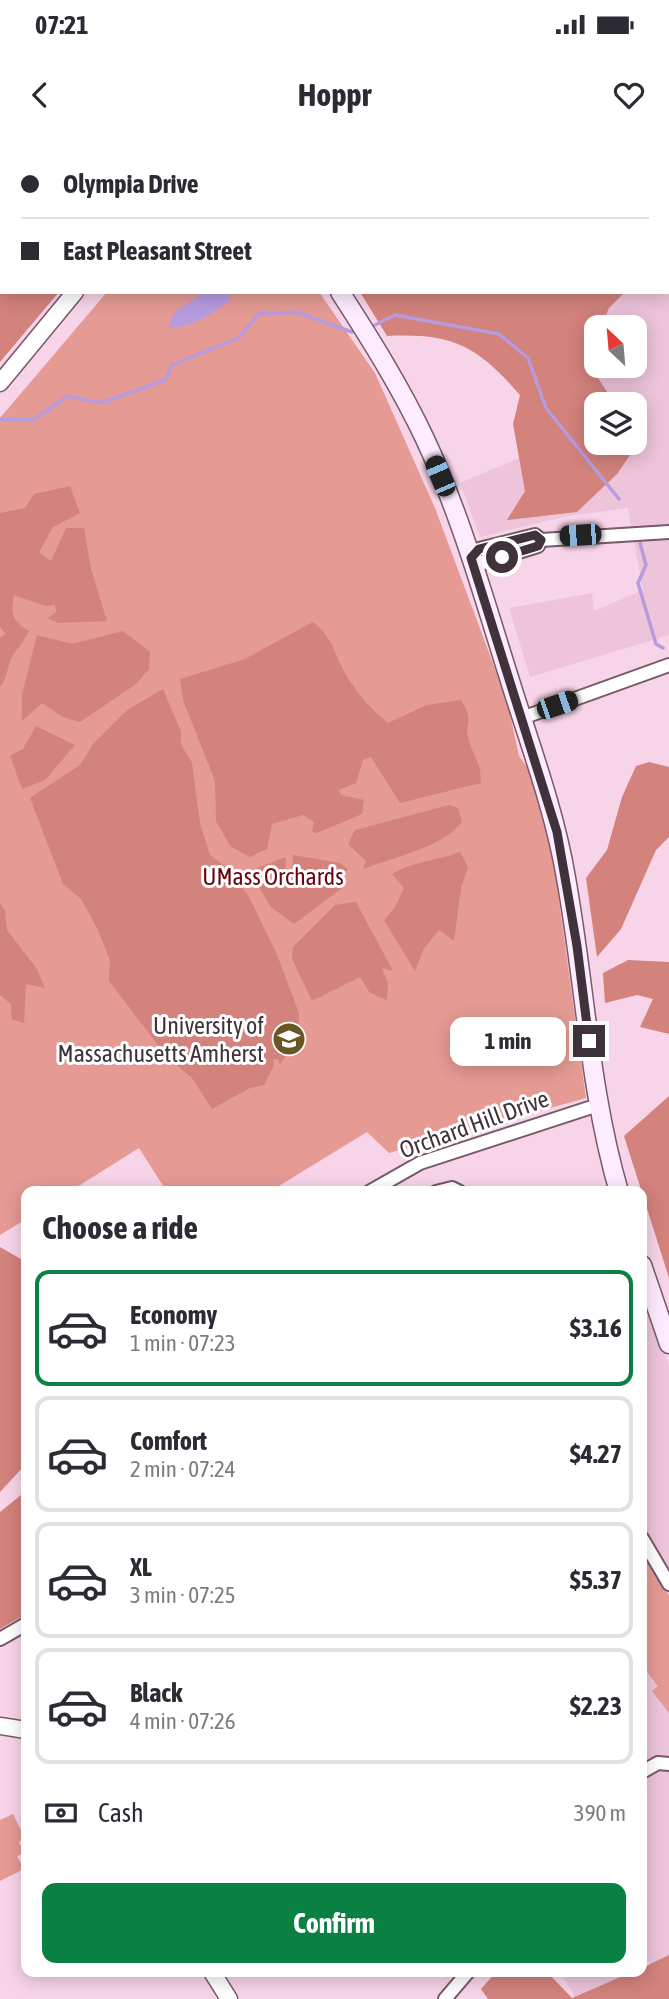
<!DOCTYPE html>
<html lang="en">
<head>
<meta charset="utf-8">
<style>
  :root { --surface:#fff; --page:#f2f2f3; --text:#2b2b33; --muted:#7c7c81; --line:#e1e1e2; --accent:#0b8043 }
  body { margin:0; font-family:"Asap Condensed",sans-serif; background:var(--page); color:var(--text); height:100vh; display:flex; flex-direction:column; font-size:26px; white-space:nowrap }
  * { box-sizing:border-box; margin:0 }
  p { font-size:23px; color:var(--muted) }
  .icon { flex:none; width:38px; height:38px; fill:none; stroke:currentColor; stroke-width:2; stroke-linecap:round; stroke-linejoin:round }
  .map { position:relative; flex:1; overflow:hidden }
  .sheet { position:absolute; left:21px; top:1046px; width:626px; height:791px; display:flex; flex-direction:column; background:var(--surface); border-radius:14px; box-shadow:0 4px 18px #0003 }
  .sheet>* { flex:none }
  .top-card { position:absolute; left:0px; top:0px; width:670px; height:154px; box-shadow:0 4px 18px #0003; display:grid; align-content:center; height:154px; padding:0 21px; background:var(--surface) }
  .needle { width:46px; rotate:334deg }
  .tools { position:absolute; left:584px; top:175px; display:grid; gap:14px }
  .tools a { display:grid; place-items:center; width:63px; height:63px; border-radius:14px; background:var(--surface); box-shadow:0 4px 18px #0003; font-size:35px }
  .end { position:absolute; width:32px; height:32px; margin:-16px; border:9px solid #40323a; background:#fff; box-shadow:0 0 0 4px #fff }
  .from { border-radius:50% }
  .bubble { position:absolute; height:49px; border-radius:14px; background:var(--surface); box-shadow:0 4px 18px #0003; font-size:23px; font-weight:700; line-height:49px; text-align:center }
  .car { position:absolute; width:21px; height:42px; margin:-21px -10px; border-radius:9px; box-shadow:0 0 5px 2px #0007; background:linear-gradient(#222 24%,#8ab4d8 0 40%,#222 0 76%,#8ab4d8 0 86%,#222 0) }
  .top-card b { display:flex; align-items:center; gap:24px; height:66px; font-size:26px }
  .top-card b+b { border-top:2px solid var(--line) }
  .top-card i { width:18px; height:18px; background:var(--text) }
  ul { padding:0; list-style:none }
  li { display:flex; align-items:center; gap:21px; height:116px; margin:0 14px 10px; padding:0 7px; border:4px solid var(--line); border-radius:14px }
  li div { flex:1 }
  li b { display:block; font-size:26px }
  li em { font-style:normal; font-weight:700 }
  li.active { border-color:var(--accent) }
  li>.icon { width:63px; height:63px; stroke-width:1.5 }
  h2 { padding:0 21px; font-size:32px; line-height:84px }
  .pay { display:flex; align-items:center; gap:18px; height:77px; padding:0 21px; font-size:26px }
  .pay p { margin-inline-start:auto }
  .action { display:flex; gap:14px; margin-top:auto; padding:14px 21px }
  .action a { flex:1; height:80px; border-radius:14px; background:var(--accent); color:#fff; font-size:28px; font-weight:700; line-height:80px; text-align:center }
  .status { display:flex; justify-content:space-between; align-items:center; height:49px; padding:0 35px; background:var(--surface); direction:ltr }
  .status svg { height:19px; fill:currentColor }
  header { display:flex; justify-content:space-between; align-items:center; height:91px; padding:0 21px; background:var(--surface); font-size:32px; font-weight:700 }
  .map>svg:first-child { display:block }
  .built { fill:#edc4da; fill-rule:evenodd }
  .green { fill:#e59a94 }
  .forest { fill:#d3827c }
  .water { fill:#b79bdf }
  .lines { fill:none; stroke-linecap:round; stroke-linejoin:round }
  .stream { stroke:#b79bdf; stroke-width:3.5 }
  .minor-casing { stroke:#77596a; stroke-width:16 }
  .tertiary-casing { stroke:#77596a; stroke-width:19 }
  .secondary-casing { stroke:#77596a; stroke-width:21 }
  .minor { stroke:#fff; stroke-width:12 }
  .tertiary { stroke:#fff; stroke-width:16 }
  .secondary { stroke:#fdecff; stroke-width:18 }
  .route { stroke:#40323a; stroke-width:9 }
  .labels { text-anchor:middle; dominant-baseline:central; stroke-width:6; stroke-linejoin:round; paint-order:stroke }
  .park-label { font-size:24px; fill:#69030d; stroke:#fff }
  .poi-label { font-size:24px; fill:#40323a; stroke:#fff; text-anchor:end }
  .street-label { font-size:24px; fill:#40323a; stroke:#fff }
</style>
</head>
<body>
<div class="status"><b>07:21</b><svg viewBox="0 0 49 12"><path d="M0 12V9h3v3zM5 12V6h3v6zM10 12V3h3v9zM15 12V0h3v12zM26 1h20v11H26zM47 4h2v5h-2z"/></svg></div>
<header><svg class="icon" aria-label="back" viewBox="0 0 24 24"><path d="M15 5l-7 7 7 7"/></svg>Hoppr<svg class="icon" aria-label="heart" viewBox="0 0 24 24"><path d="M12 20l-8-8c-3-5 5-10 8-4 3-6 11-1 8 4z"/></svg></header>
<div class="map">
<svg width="669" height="1859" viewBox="0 0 669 1859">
  <rect width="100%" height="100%" fill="#f8d4e8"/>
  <path class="built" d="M 215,0 L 669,0 L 669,495 L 530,537 L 509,468 L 592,453 L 594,471 L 643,450 L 628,368 L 568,376 L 480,397 L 460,343 L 554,303 L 532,152 L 668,152 L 668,2 L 213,2 ZM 597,187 L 635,187 L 635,226 L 597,226 ZM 597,264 L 635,264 L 635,303 L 597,303 Z
    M 642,1153 L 669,1226 L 669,1859 L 649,1821 L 642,1827 Z
    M 560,1832 L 638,1832 L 614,1859 L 576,1859 Z"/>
  <path class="green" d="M 107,152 L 319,152 L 375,233 L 435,368 L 507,561 L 519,616 L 531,632 L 552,709 L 586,958 L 389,1013 L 367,992 L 269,1052 L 167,1052 L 139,1008 L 69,1052 L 26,1052 L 26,1079 L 0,1095 L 0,278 Z
    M 642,1405 L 669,1456 L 669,1573 L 652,1551 L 658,1546 L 642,1526 Z
    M 13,1674 L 25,1698 L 19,1702 L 24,1713 L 17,1716 L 24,1729 L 0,1741 L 0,1680 Z"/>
  <path class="forest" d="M 0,0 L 186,0 L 2,2 L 2,152 L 59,152 L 0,222 Z
    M 360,152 L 625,152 L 609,168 L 601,187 L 597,187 L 596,235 L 615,264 L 597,264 L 597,303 L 628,303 L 630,315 L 617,334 L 577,372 L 507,380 L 525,351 L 513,284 L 520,255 C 477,206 454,193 387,196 Z
    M 70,346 L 80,373 L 53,387 L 39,412 L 51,421 L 66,388 L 84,388 L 91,429 L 107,481 L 58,483 L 48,478 L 56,472 L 55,465 L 46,466 L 14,455 C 10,474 12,481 29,491 C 24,501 19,507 13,515 C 7,525 8,537 0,547 L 0,498 L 6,494 L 0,487 L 0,373 L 25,368 L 34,354 Z
    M 313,482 C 335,500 333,514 348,538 C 359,556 372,570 388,583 L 427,565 L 461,560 C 476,583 463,583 469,601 C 476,622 480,619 481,643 L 400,663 L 371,617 L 363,620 L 356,643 L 339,650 L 341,655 L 364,660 L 362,674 L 317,693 L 312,692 L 314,682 L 303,675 L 272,684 L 267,709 L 250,717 L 230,706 L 216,681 L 215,641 L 183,560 L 180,539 L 245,519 Z
    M 123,491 L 150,512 L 149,529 L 136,544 L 80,582 L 63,577 L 42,563 L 22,581 L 22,555 L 37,495 L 72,504 Z
    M 163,549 L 181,592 L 181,604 L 192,623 L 200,683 L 210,715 L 227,728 L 249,757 L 276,812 L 299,873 L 298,898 L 280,924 L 278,919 L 273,919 L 274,925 L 264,945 L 250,948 L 212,969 L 192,938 L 167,917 L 109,841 L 110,820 L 97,788 L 81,759 L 63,744 L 30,658 L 80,625 L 94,603 L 127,570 Z
    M 36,586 L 75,605 L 45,640 L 22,649 L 10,616 L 23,609 Z
    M 649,622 L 669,627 L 669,697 L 656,710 L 621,789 L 597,817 L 586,738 L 607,710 L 622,657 L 636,626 Z
    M 449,665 L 458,668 L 462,682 C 441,708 394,717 363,729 L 366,721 L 348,704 L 355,690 Z
    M 460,712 L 468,727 L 461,748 L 454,801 L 439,790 L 423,810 L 415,831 L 384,780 L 395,767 L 404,748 L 392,734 C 414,721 436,721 460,712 Z
    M 293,715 L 340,723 L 348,729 L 339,740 L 342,748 L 294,784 L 271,767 L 249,731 L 286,717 L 285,738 L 291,743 Z
    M 356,762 L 393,831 L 382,828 L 388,844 L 387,860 L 370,853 L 360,837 L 312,861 L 292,819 L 293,807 L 335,765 Z
    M 0,763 L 5,771 L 7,790 L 37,829 L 45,848 L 26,844 L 24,883 L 12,879 L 11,864 L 0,855 Z
    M 628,820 L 669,822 L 669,894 L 640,887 L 653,859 L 637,855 L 605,863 L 603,833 Z
    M 669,956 L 669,1138 L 624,996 Z
    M 0,1107 L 26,1122 L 26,1324 L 0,1352 Z
    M 26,1351 L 26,1474 L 0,1489 L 0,1372 Z
    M 669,1815 L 669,1859 L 488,1859 L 481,1849 L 496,1832 L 547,1832 L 572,1858 L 632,1832 L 642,1832 L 642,1828 Z"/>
  <path class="water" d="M 204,152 L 229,152 L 229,161 C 209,176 193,187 168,188 L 174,173 Z"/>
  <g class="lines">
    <path class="stream" d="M 375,185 L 395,175 L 499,194 L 528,218 L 546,268 L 619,359
      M 0,279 L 33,280 L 68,256 L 101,263 L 165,240 L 172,225 L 238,198 L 259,174 L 296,172 L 352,192
      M 640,403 L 646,425 L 638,443 L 656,504 L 663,508"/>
    <defs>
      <path id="minor" d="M 541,400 L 538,406 L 483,423 L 471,417 L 479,409 L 535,395 L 541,400 L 669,392
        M 522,578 L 669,525
        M 369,1052 L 420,1023 L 598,965
        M 436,1052 L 452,1048 L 460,1052
        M 642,1398 L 669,1444
        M 0,1499 L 26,1484
        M 642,1632 L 658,1623 L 669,1624
        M 445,1859 L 468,1832"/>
      <path id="tertiary" d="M 200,2 L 201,0
        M 0,243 L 75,152
        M 0,1586 L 26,1590
        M 212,1832 L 229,1859"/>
      <path id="secondary" d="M 244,0 L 245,2
        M 340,152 C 371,200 401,248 425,299 C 462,378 485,462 511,544 C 531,608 555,672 566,738 C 585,843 589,949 619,1052
        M 642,1125 L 669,1204"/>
    </defs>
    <use href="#minor" class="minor-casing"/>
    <use href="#tertiary" class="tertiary-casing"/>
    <use href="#secondary" class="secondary-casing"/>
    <use href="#minor" class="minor"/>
    <use href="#tertiary" class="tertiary"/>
    <use href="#secondary" class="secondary"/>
  </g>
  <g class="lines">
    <path class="route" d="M 502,417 L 538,406 L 541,400 L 535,395 L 479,409 L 471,418 L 557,692 L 577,806 L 589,901"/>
  </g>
  <defs>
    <symbol id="university-disc" viewBox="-11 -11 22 22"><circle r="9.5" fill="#6a5624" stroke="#fff"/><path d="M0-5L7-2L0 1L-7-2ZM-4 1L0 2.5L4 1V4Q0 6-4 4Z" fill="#fff"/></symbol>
  </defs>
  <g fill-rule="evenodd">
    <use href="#university-disc" x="270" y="880" width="38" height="38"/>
  </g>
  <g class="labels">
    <g class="park-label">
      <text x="273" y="736">UMass Orchards</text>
    </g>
    <g class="poi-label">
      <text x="264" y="885">University of<tspan x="264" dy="28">Massachusetts Amherst</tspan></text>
    </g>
    <g class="street-label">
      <text transform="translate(474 984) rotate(-20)">Orchard Hill Drive</text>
    </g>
  </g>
</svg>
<div class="tools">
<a><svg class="needle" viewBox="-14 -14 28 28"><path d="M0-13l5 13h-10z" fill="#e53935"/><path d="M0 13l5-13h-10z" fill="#7c7c81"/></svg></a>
<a><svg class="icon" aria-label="layers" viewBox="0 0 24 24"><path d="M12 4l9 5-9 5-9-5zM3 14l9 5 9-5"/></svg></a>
</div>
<i class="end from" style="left:502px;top:417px"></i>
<i class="end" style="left:589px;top:901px"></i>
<div class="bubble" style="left:450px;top:877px;width:116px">1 min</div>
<i class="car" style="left:440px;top:336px;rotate:337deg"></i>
<i class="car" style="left:580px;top:395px;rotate:266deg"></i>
<i class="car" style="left:557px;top:565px;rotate:71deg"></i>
<div class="top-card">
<b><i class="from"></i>Olympia Drive</b>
<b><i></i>East Pleasant Street</b>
</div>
<section class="sheet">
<h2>Choose a ride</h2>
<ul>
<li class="active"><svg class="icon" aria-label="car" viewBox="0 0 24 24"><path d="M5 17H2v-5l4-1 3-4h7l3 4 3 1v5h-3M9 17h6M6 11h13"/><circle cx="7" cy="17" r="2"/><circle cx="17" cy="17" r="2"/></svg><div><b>Economy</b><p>1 min · 07:23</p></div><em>$3.16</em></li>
<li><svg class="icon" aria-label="car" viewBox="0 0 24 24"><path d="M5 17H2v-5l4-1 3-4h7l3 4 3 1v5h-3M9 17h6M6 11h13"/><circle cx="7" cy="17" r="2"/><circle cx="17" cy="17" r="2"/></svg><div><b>Comfort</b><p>2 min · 07:24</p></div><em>$4.27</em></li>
<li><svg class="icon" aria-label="car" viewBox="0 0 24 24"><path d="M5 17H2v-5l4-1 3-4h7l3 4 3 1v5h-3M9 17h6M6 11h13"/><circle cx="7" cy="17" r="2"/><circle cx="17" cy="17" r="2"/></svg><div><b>XL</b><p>3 min · 07:25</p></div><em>$5.37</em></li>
<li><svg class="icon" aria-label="car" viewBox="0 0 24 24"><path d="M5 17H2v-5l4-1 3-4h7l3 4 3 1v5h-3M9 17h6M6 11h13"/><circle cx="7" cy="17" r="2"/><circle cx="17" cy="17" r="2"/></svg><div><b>Black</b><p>4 min · 07:26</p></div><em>$2.23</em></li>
</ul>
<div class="pay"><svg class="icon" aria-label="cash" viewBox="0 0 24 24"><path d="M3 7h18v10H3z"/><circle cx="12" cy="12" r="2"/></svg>Cash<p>390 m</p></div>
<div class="action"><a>Confirm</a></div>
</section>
</div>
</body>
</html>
